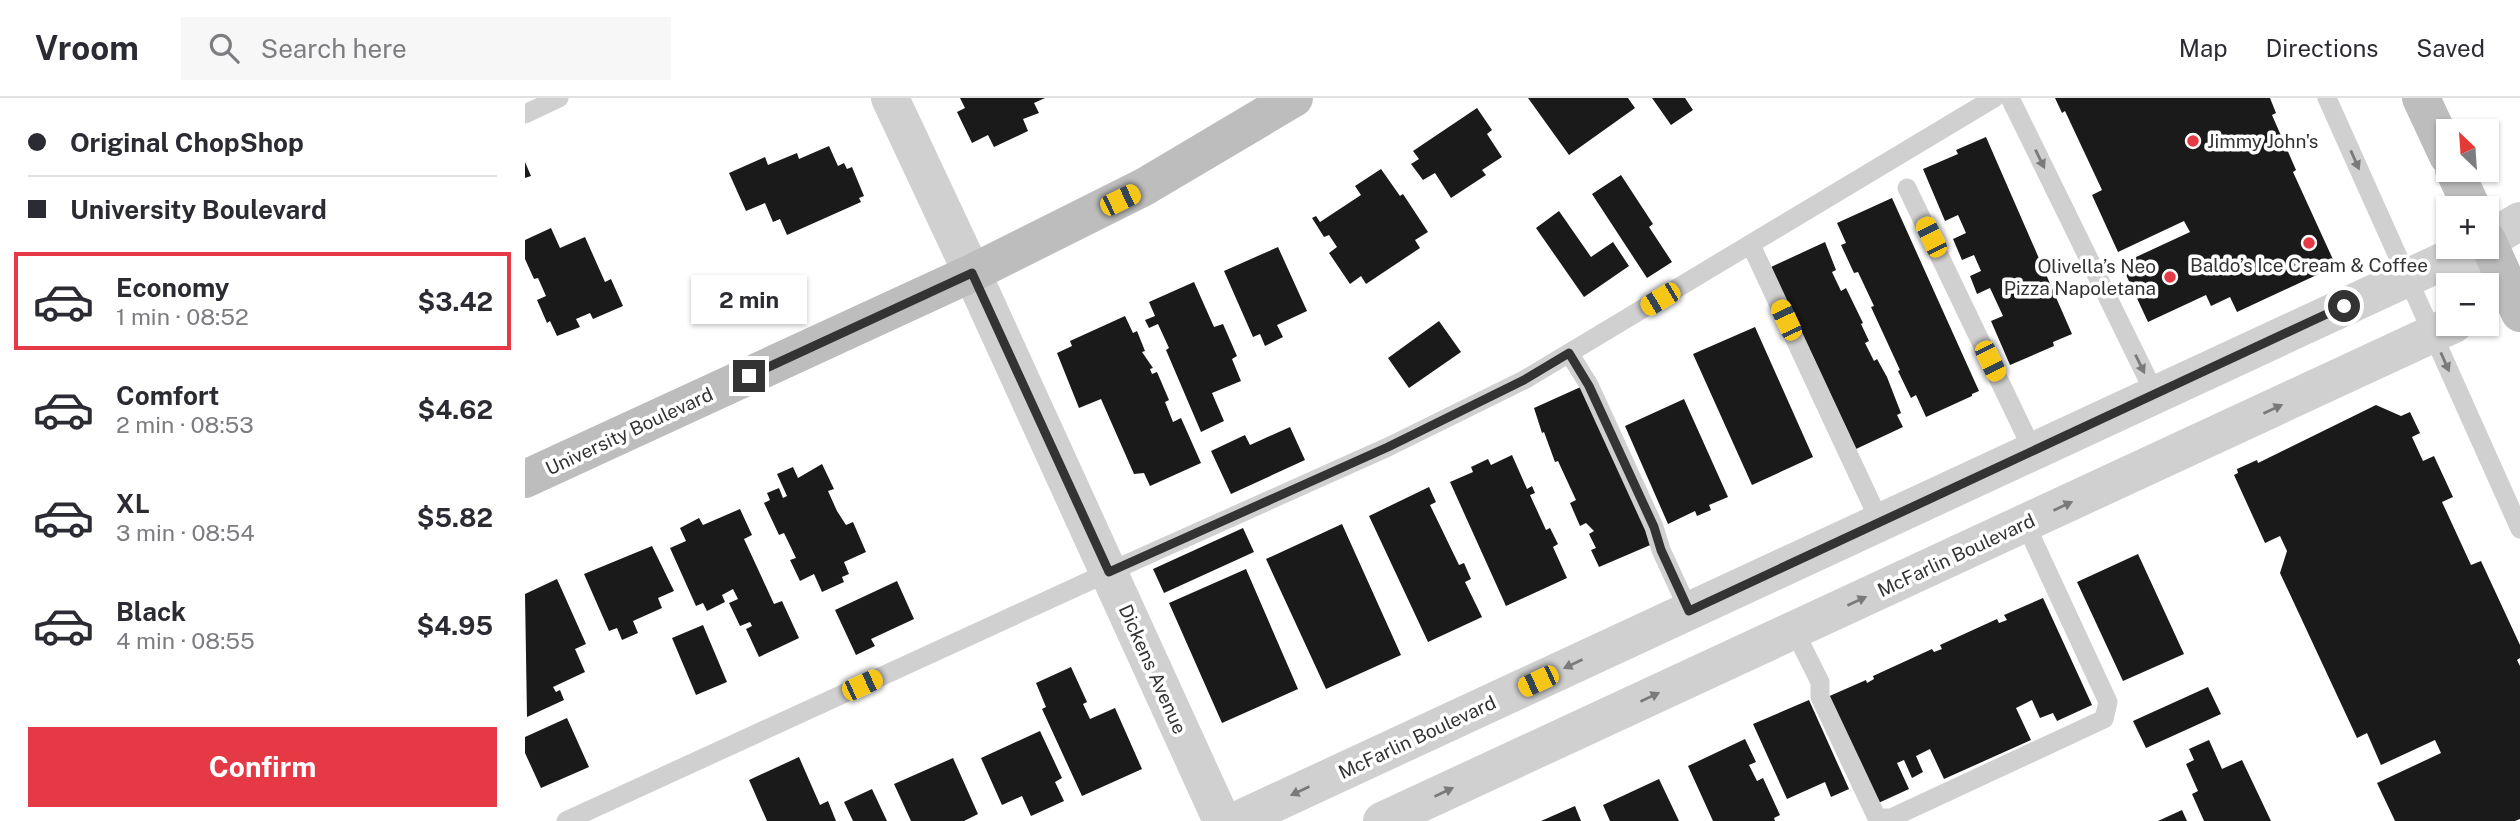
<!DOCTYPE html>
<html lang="en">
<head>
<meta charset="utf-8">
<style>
  :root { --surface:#fff; --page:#f7f7f7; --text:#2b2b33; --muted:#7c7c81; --line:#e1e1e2; --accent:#e63946 }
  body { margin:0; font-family:"Public Sans",sans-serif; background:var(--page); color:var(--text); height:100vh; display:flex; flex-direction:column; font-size:26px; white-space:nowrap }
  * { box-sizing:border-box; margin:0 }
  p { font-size:23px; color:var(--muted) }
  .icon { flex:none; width:38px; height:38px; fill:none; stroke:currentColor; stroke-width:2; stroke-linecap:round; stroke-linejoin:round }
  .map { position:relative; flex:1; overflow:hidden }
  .panel { display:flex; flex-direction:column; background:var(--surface); width:525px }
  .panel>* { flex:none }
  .banner { display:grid; align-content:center; height:154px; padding:0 28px; background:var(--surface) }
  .needle { width:46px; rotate:335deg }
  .fabs { position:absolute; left:1911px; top:21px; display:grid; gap:14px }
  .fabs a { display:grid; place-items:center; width:63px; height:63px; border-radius:0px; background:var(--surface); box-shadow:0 2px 5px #0004; font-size:35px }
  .end { position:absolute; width:32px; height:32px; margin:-16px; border:9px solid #333; background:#fff; box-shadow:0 0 0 4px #fff }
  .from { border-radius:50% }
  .bubble { position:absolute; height:49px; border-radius:0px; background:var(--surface); box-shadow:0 2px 5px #0004; font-size:23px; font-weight:700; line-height:49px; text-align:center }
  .car { position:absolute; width:21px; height:42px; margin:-21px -10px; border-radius:9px; box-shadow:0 0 5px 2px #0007; background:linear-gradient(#f5c518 24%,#345 0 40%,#f5c518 0 76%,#345 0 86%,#f5c518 0) }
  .banner b { display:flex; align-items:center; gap:24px; height:66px; font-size:26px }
  .banner b+b { border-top:2px solid var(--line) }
  .banner i { width:18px; height:18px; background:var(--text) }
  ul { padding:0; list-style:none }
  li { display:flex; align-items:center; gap:21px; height:98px; margin:0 14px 10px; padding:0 14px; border:4px solid transparent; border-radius:0px }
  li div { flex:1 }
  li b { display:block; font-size:26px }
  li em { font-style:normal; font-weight:700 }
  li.active { border-color:var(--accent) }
  li>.icon { width:63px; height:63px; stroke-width:1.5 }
  .action { display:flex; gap:14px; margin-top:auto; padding:14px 28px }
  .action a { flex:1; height:80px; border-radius:0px; background:var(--accent); color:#fff; font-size:28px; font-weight:700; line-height:80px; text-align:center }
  header { display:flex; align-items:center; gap:42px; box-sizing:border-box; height:98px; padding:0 35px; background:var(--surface); border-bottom:2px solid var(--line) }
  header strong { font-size:33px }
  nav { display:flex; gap:38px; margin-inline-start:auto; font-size:24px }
  .search { width:490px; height:63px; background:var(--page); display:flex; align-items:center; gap:18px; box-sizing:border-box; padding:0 24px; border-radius:0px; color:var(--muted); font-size:26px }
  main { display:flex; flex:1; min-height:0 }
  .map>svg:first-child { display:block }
  .building { fill:#1a1a1a }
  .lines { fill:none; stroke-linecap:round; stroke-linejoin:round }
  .lane { stroke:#d0d0d0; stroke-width:19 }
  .street { stroke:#d0d0d0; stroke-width:38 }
  .secondary { stroke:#bdbdbd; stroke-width:38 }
  .oneway { fill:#7a7a7a }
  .route { stroke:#333; stroke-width:9 }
  .poi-dot { fill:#e63946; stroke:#fff; stroke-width:2.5 }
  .labels { text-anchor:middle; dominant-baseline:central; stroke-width:7; stroke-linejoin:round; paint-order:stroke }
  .poi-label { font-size:19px; fill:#333; stroke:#fff; text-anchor:start }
  .street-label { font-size:19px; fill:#333; stroke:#fff }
</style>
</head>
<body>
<header>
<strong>Vroom</strong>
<div class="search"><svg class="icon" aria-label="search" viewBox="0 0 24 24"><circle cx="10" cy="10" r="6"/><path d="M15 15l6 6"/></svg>Search here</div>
<nav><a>Map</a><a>Directions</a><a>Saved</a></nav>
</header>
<main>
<section class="panel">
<div class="banner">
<b><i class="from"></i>Original ChopShop</b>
<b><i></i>University Boulevard</b>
</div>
<ul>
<li class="active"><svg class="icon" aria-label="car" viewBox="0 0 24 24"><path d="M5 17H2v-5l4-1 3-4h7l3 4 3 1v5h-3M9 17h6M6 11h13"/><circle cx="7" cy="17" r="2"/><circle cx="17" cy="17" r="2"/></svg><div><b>Economy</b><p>1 min · 08:52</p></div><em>$3.42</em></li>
<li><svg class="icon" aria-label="car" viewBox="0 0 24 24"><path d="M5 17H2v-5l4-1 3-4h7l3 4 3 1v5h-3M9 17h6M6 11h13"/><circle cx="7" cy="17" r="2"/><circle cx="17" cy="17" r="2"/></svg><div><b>Comfort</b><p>2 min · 08:53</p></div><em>$4.62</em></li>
<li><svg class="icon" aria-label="car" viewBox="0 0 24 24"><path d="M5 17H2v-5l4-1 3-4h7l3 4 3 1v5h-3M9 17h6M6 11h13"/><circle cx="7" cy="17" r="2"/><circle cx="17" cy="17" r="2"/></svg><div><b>XL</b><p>3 min · 08:54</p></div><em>$5.82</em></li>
<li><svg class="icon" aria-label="car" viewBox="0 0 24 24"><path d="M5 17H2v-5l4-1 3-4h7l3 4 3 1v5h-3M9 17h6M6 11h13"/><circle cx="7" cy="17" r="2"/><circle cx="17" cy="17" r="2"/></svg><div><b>Black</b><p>4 min · 08:55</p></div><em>$4.95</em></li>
</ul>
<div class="action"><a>Confirm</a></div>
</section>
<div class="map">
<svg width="1995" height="723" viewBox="0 0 1995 723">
  <rect width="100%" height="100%" fill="#fff"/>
  <path class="building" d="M 435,0 L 520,0 L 509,5 L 514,15 L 498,21 L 503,33 L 469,49 L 463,37 L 447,45 L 432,14 L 440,10 Z
    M 1003,0 L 1103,0 L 1110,10 L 1044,57 Z
    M 1127,0 L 1160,0 L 1168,12 L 1146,27 Z
    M 1530,0 L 1745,0 L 1751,15 L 1747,17 L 1771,72 L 1768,74 L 1811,168 L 1712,214 L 1705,199 L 1686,208 L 1681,197 L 1623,224 L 1596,166 L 1665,134 L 1659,123 L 1593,154 L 1567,97 L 1577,92 L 1540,13 L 1537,15 Z
    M 952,10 L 967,32 L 962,36 L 977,59 L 957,72 L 961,77 L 926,100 L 910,75 L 898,82 L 886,66 L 894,61 L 888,53 Z
    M 1461,39 L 1547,236 L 1528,244 L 1529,248 L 1485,267 L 1466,223 L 1478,218 L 1465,190 L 1452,196 L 1445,178 L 1456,173 L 1449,157 L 1437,162 L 1428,141 L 1441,135 L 1433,117 L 1420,123 L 1398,71 L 1433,56 L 1431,52 Z
    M 304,48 L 313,68 L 319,65 L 322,71 L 327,69 L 339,98 L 334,100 L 336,104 L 262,137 L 255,121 L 248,124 L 240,105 L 221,113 L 204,75 L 240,59 L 243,67 L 272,55 L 274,61 Z
    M 0,64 L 6,78 L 0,80 Z
    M 856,71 L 875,98 L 878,96 L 903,134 L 890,142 L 895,150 L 841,186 L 836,178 L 825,186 L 804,155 L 812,149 L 804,137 L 799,139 L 787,120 L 791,118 L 795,124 L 836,97 L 830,88 Z
    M 1096,77 L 1128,126 L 1124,129 L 1147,164 L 1122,180 L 1067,96 Z
    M 1367,100 L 1454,293 L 1447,296 L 1447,298 L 1401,319 L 1391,297 L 1386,300 L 1373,273 L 1375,272 L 1346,209 L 1349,208 L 1333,174 L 1329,175 L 1316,147 L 1321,145 L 1312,125 Z
    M 1034,113 L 1066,159 L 1088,144 L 1104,168 L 1059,199 L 1011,130 Z
    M 26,130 L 35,150 L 60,139 L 80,184 L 86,181 L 98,208 L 68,221 L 65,215 L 51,221 L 55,229 L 32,238 L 25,223 L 22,225 L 12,202 L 21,198 L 13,180 L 9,181 L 0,161 L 0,142 Z
    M 1300,144 L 1311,172 L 1307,174 L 1316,193 L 1321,190 L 1338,225 L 1336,226 L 1344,243 L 1340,245 L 1349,263 L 1352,261 L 1362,279 L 1376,315 L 1372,317 L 1378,329 L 1331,351 L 1246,169 Z
    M 753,149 L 782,213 L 752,227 L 758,239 L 740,248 L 735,236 L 728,239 L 699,173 Z
    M 669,184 L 689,229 L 698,226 L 712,258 L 707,261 L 716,283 L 687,295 L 699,323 L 676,334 L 641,252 L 644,250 L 633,226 L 624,230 L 620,222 L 630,218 L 624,204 Z
    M 600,218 L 608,235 L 612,233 L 620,253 L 617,254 L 628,270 L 625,271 L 627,276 L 632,274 L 644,302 L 640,304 L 648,324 L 656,320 L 676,365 L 625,388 L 619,375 L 609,376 L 576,301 L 554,310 L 532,255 L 547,248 L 545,243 Z
    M 914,223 L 936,254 L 884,290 L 863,260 Z
    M 1230,229 L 1288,359 L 1227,387 L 1168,256 Z
    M 1060,287 L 1130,445 L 1074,469 L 1066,452 L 1071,450 L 1064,436 L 1069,433 L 1061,425 L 1055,428 L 1045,405 L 1051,402 L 1033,363 L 1030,364 L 1019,334 L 1017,335 L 1009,310 Z
    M 1159,301 L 1203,399 L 1184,407 L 1186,412 L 1172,418 L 1170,413 L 1143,426 L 1100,328 Z
    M 1851,307 L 1876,318 L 1885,314 L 1895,335 L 1887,339 L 1898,363 L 1909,358 L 1928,399 L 1917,404 L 1946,467 L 1956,463 L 1995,547 L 1995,560 L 1992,562 L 1995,568 L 1995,721 L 1990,723 L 1870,723 L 1852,685 L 1916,655 L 1910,642 L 1856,667 L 1842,635 L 1832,640 L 1755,475 L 1762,453 L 1755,438 L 1740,445 L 1709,377 L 1713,375 L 1712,371 L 1732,362 L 1733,365 Z
    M 765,329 L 780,362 L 706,396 L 686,353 L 720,337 L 725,347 Z
    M 987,357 L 1002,391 L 1007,388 L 1010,395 L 1005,397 L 1021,432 L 1025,430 L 1033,446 L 1028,449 L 1042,480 L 981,508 L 925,384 L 948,374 L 946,369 L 963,361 L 966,367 Z
    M 297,366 L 309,391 L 303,393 L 312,413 L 321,427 L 328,424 L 341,454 L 319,464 L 324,476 L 317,479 L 319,484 L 297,494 L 289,476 L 275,483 L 265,462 L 271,460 L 259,435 L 254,437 L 239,405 L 245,402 L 242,395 L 254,390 L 258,400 L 262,398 L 252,376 L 268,369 L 273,380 Z
    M 904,389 L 911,404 L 905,407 L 934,467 L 939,465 L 946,481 L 940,484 L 957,519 L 903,544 L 844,418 Z
    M 215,411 L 227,437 L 219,441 L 249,506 L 257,503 L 274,540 L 234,559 L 221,531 L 227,528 L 225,524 L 215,528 L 204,505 L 213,501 L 208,491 L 197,497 L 200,504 L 182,513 L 178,505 L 171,508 L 145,450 L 161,443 L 155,430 L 174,420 L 178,427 Z
    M 817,426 L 876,557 L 801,591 L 741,461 Z
    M 718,430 L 729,454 L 639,495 L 628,471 Z
    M 127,448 L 149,493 L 133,500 L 137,510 L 108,523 L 113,535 L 97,542 L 92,530 L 84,533 L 59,476 Z
    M 1613,456 L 1659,556 L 1598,583 L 1552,484 Z
    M 721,471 L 773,591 L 697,625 L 644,505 Z
    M 32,481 L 61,546 L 50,551 L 60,574 L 28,589 L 31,594 L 35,592 L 39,602 L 2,619 L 0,496 Z
    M 372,483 L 389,521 L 346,541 L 350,548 L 331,557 L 310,512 Z
    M 1518,500 L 1567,607 L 1532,623 L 1528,615 L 1515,620 L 1507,602 L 1491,610 L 1506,642 L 1419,681 L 1405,651 L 1391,658 L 1398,674 L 1387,680 L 1379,662 L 1372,665 L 1384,691 L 1349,707 L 1300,600 L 1341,582 L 1342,585 L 1349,581 L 1348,578 L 1407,551 L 1409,554 L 1417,551 L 1415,547 L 1472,521 L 1474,525 L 1482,522 L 1479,517 Z
    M 178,527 L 202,584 L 171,597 L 147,540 Z
    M 546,569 L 562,604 L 558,606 L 565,621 L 590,610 L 617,671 L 557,698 L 517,611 L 521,609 L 511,585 Z
    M 1683,589 L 1696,616 L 1621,650 L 1608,623 Z
    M 1284,602 L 1324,691 L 1306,699 L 1300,684 L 1262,701 L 1228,626 Z
    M 42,620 L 64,669 L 16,690 L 0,655 L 0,639 Z
    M 515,633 L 537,680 L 530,684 L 539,703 L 506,718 L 497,698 L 477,707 L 456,660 Z
    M 1220,641 L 1231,664 L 1224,667 L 1232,683 L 1238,680 L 1255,717 L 1249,720 L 1250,723 L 1188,723 L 1163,668 Z
    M 1684,642 L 1697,671 L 1717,662 L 1746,723 L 1679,723 L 1667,696 L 1673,693 L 1661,666 L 1669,662 L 1664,651 Z
    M 274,659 L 295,707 L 303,703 L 311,723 L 242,723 L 224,682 Z
    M 428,660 L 453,716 L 439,723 L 386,723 L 369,686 Z
    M 1134,681 L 1154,723 L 1085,723 L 1078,707 Z
    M 347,691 L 362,723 L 328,723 L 319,704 Z
    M 1050,708 L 1056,723 L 1016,723 Z
    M 1657,712 L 1662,723 L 1633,723 Z"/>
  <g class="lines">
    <path class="lane" d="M 1485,0 L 1630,296
      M 1802,0 L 1995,431
      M 0,16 L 34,0
      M 1382,90 L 1508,353
      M 1226,147 L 1355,424
      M 1044,255 L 1064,287 L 1129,429 L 1136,452 L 1164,513
      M 1269,532 L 1295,584 L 1295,599 L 1352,720 L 1366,720 L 1579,621 L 1583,604 L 1500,425
      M 41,723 L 584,474 L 863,349 L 999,282 L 1469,0"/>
    <path class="street" d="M 365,0 L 447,175 L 697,723
      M 1962,143 L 1995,123
      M 1944,187 L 1960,149
      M 711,723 L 1949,149
      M 857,723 L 1929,226"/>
    <path class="secondary" d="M 1896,0 L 1923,58
      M 1929,72 L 1947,110
      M 1962,142 L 1995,215
      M 0,381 L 447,175 L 619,89 L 769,0"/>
  </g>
  <defs><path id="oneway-solid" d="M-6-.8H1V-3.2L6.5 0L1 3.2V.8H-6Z" transform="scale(1.75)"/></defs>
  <g class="oneway">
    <use href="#oneway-solid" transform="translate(1515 61) rotate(64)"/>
    <use href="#oneway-solid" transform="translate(1830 62) rotate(66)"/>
    <use href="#oneway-solid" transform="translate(1920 264) rotate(66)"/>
    <use href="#oneway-solid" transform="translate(1615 266) rotate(64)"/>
    <use href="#oneway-solid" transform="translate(1748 311) rotate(-25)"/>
    <use href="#oneway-solid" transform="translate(1538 408) rotate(-25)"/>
    <use href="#oneway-solid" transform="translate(1332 503) rotate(-25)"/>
    <use href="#oneway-solid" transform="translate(1048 566) rotate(155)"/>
    <use href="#oneway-solid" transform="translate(1125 599) rotate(-25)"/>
    <use href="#oneway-solid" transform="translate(775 693) rotate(155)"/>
    <use href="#oneway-solid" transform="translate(919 694) rotate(-25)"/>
  </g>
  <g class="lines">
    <path class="route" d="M 224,278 L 447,175 L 584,474 L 863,349 L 999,282 L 1044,255 L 1064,288 L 1129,429 L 1136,452 L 1164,513 L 1819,208"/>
  </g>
  <g class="poi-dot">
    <circle cx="1668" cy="43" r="7"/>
    <circle cx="1784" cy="145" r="7"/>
    <circle cx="1645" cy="179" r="7"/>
  </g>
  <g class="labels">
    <g class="poi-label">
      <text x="1682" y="43">Jimmy John's</text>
      <text x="1784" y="167" text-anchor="middle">Baldo’s Ice Cream &amp; Coffee</text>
      <text x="1631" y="168" text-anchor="end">Olivella’s Neo<tspan x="1631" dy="22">Pizza Napoletana</tspan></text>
    </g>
    <g class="street-label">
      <text transform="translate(104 333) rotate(-25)">University Boulevard</text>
      <text transform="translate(1431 457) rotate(-25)">McFarlin Boulevard</text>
      <text transform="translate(628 571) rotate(66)">Dickens Avenue</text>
      <text transform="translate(892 639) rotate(-25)">McFarlin Boulevard</text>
    </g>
  </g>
</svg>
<div class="fabs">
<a><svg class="needle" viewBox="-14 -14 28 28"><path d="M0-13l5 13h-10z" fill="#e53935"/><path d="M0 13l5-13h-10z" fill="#7c7c81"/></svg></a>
<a>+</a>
<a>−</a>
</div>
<i class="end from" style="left:1819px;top:208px"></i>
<i class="end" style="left:224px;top:278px"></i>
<div class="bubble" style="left:166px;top:177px;width:116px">2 min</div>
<i class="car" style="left:595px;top:102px;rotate:64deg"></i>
<i class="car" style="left:1406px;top:139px;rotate:334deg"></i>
<i class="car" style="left:1135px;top:201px;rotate:239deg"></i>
<i class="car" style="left:1261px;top:222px;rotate:335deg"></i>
<i class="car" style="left:1465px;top:263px;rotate:154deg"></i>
<i class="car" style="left:1013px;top:583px;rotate:245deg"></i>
<i class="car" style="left:337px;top:587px;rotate:65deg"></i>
</div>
</main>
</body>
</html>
